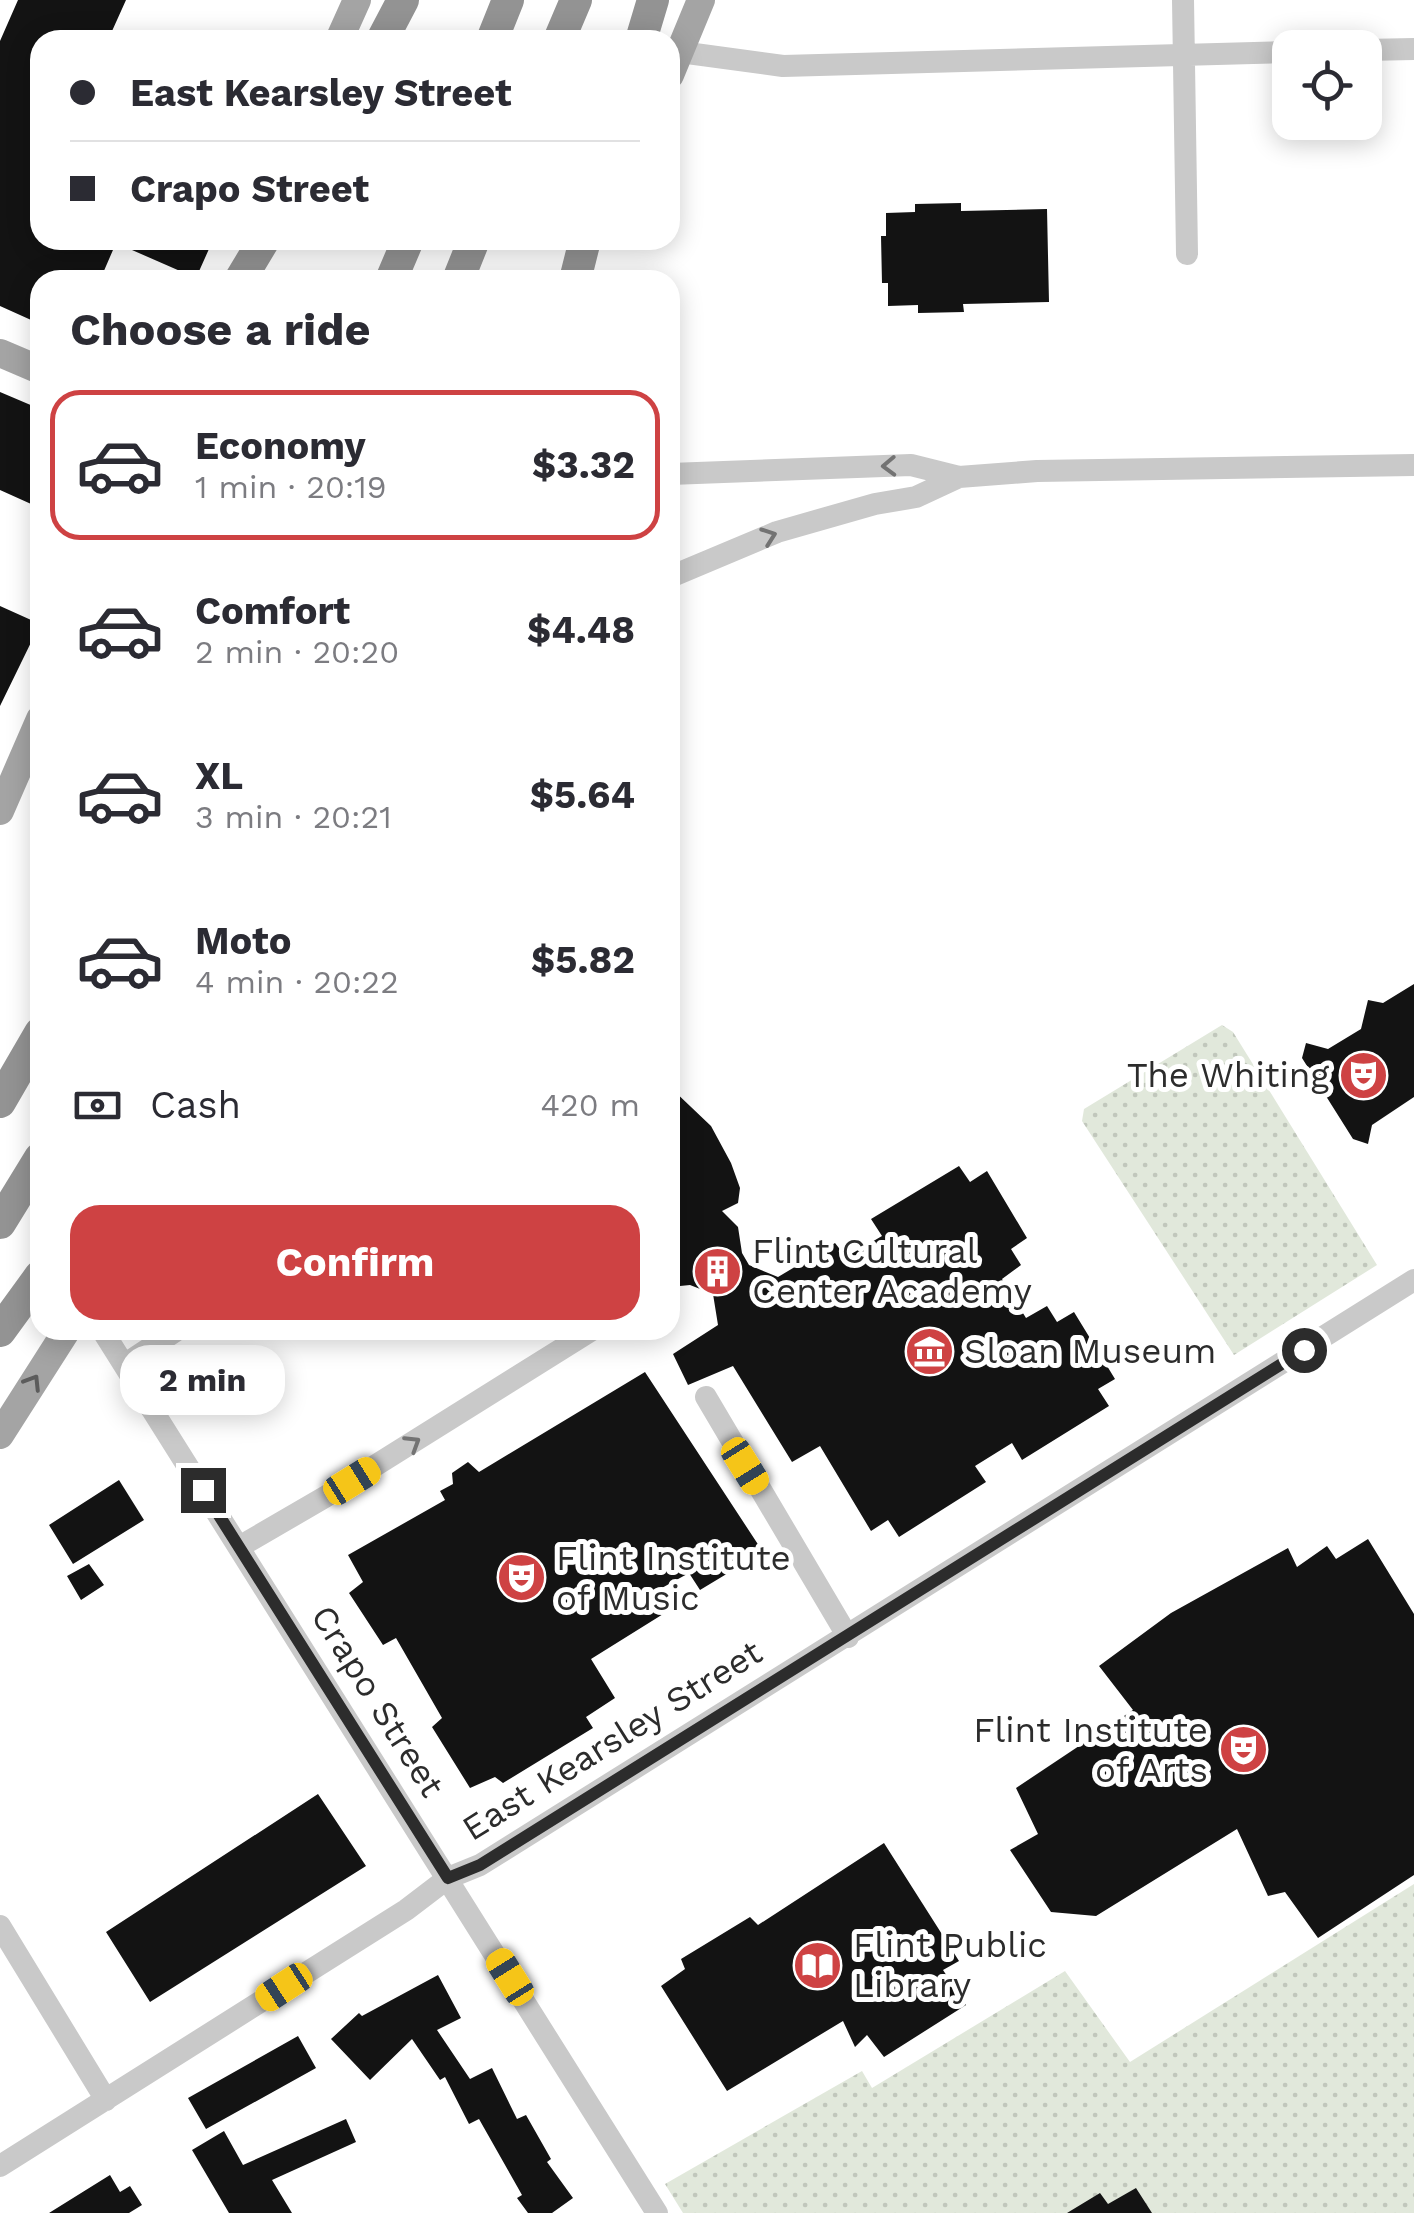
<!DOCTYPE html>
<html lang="en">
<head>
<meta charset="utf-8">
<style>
  :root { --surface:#fff; --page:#f7f7f7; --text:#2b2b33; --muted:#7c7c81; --line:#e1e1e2; --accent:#ce4243 }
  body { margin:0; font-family:"Work Sans",sans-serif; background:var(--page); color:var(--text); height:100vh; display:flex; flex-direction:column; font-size:38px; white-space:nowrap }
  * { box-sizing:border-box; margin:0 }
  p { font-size:32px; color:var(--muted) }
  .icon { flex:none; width:55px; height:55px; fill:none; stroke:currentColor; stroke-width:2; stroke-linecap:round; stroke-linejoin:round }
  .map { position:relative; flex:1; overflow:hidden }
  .panel { position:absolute; left:30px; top:270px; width:650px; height:1070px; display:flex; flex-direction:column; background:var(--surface); border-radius:30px; box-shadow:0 5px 25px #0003 }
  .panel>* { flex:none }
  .hud { position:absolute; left:30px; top:30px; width:650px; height:220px; border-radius:30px; box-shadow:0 5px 25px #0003; display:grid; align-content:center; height:220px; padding:0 40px; background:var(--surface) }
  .controls { position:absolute; left:1272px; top:30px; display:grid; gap:20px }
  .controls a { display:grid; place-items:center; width:110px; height:110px; border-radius:20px; background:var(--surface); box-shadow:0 5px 25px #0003; font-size:50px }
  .end { position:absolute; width:45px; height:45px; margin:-22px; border:12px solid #2c2c2c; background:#fff; box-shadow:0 0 0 5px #fff }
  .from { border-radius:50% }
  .bubble { position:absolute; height:70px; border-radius:30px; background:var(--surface); box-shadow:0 5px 25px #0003; font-size:32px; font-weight:700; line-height:70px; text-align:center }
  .car { position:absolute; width:30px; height:60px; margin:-30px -15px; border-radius:12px; box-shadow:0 0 8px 2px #0007; background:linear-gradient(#f5c518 24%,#345 0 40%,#f5c518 0 76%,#345 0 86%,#f5c518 0) }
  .hud b { display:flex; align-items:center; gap:35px; height:95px; font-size:38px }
  .hud b+b { border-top:2px solid var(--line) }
  .hud i { width:25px; height:25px; background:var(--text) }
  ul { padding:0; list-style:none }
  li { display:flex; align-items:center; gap:30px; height:150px; margin:0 20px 15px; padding:0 20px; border:5px solid transparent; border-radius:30px }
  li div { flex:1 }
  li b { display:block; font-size:38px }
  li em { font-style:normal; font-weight:700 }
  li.selected { border-color:var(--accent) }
  li>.icon { width:90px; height:90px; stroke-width:1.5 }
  h2 { padding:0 40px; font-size:45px; line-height:120px }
  .pay { display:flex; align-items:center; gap:25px; height:110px; padding:0 40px; font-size:38px }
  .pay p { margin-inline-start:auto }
  .primary-button { display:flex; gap:20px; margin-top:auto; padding:20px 40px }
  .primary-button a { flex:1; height:115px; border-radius:30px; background:var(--accent); color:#fff; font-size:40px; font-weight:700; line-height:115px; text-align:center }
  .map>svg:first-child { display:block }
  .park { fill:url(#park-dots) }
  .building { fill:#131313 }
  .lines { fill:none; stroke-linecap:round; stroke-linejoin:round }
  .minor { stroke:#c9c9c9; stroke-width:22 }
  .major { stroke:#a4a4a4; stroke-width:28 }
  .highway { stroke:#939393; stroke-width:32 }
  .oneway { stroke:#737373 }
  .oneway2 { stroke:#5c5c5c }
  .route { stroke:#2c2c2c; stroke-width:12 }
  .labels { text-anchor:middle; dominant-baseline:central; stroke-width:10; stroke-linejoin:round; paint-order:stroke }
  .poi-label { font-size:35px; fill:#2c2c2c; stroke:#fff; text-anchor:start }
  .street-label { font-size:35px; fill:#2c2c2c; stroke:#fff }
</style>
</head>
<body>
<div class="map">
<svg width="1414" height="2213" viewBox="0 0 1414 2213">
  <defs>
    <pattern id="park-dots" width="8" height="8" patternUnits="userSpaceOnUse" patternTransform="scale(2.5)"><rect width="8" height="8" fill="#e1e8db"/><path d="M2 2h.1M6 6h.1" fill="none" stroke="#c1c7bc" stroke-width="1.8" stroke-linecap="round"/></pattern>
  </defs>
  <rect width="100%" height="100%" fill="#fff"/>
  <path class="park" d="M 1222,1025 L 1233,1032 L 1377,1265 L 1234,1355 L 1082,1121 L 1084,1109 Z
    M 1414,1884 L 1414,2213 L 683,2213 L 665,2184 L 862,2071 L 872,2088 L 1065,1971 L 1130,2062 Z"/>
  <path class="building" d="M 18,0 L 126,0 L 108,40 L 40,40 L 40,240 L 213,240 L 196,278 L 116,243 L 100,280 L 40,280 L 40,324 L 0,306 L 0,41 Z
    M 961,203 L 961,211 L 1047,209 L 1049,302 L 963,304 L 964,312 L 918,313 L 918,305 L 888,306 L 888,283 L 882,283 L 881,236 L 886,236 L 886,213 L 915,212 L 915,204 Z
    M 0,392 L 40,409 L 40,508 L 0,490 Z
    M 0,606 L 40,624 L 0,706 Z
    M 1414,984 L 1414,1097 L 1372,1125 L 1368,1144 L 1353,1139 L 1302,1058 L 1306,1043 L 1328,1049 L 1361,1029 L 1368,1000 L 1383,1003 Z
    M 670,1087 L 711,1126 L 731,1163 L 740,1188 L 738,1203 L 722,1211 L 738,1227 L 742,1253 L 749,1265 L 778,1277 L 835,1243 L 846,1257 L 882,1236 L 871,1219 L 959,1166 L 970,1182 L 987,1171 L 1027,1238 L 1011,1249 L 1021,1265 L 1002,1279 L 1026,1318 L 1047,1306 L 1057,1322 L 1074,1312 L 1115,1379 L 1098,1389 L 1109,1406 L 1022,1460 L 1012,1443 L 975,1466 L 986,1482 L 899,1537 L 888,1520 L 871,1531 L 820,1446 L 792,1462 L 733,1366 L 688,1385 L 673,1354 L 718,1325 L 713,1294 L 690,1285 L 670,1287 Z
    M 645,1372 L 763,1552 L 700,1590 L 689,1573 L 660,1589 L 668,1611 L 591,1659 L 615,1698 L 586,1717 L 593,1728 L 503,1783 L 495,1777 L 470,1788 L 432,1727 L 442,1718 L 396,1638 L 383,1645 L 349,1593 L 363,1582 L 348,1555 L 445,1500 L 440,1491 L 453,1484 L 452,1473 L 468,1462 L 479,1472 Z
    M 119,1480 L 144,1520 L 73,1564 L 49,1525 Z
    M 1368,1539 L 1414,1614 L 1414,1875 L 1318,1938 L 1285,1892 L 1268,1896 L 1237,1829 L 1096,1916 L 1051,1912 L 1010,1850 L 1038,1834 L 1016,1788 L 1133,1710 L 1099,1666 L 1171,1613 L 1288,1548 L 1297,1567 L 1327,1546 L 1336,1559 Z
    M 89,1564 L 104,1585 L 81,1600 L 67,1576 Z
    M 318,1794 L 366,1866 L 150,2002 L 106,1932 Z
    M 884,1843 L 959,1961 L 943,1970 L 966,2005 L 884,2057 L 867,2035 L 855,2047 L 843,2021 L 727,2091 L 661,1986 L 685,1969 L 681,1959 L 750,1917 L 758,1925 Z
    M 438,1975 L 461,2018 L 437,2030 L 470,2079 L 492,2068 L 517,2119 L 526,2115 L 551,2159 L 547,2162 L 573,2198 L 552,2213 L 528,2213 L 517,2198 L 522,2195 L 479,2119 L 469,2124 L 445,2077 L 440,2080 L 412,2039 L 370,2080 L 331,2039 L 359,2013 L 362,2016 Z
    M 298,2036 L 316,2068 L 206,2129 L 188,2098 Z
    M 346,2119 L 356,2142 L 272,2180 L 292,2213 L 229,2213 L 192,2150 L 224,2131 L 243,2165 Z
    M 110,2175 L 120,2192 L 130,2186 L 142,2205 L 129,2213 L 49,2213 Z
    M 1136,2188 L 1152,2213 L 1067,2213 L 1100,2193 L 1108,2204 Z"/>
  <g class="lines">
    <path class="minor" d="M 1183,0 L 1187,254
      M 1365,50 L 1414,49
      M 680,52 L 783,66 L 1290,52
      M 670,474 L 911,465 L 959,477 L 1037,471 L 1414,465
      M 670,577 L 777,532 L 875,504 L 916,497 L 959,477
      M 102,1330 L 657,2213
      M 124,1365 L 177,1330
      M 706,1397 L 848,1637
      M 239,1547 L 325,1497 L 592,1330
      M 0,1926 L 106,2100
      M 0,2166 L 406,1910 L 448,1878 L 480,1865 L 1414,1280"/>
    <path class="major" d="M 339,40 L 357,0
      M 670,75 L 701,0
      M 0,353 L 40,370
      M 0,811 L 40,719
      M 0,1435 L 67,1330"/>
    <path class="highway" d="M 382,40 L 403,0
      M 492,40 L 508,0
      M 559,40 L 576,0
      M 641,40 L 653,0
      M 240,280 L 264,240
      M 391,280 L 408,240
      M 458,280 L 474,240
      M 575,280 L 585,240
      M 0,1102 L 40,1033
      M 0,1223 L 40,1158
      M 0,1331 L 40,1276"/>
  </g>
  <defs><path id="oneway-chevron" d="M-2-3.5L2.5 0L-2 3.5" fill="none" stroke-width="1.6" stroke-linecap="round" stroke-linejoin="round" transform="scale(2.5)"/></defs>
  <g class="oneway">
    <use href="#oneway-chevron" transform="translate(889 466) rotate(178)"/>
    <use href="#oneway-chevron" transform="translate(769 536) rotate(-20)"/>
    <use href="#oneway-chevron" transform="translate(413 1443) rotate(-32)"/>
  </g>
  <use class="oneway2" href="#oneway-chevron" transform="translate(33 1382) rotate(-58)"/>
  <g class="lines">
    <path class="route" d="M 203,1490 L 448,1878 L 480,1865 L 1304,1350"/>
  </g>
  <defs>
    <symbol id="theatre-disc" viewBox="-11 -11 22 22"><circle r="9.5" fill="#ce4243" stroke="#fff"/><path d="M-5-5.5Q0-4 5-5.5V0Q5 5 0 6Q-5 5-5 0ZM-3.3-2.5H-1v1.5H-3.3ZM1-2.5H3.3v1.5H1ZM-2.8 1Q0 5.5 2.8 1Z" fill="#fff"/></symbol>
    <symbol id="building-disc" viewBox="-11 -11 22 22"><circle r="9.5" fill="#ce4243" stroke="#fff"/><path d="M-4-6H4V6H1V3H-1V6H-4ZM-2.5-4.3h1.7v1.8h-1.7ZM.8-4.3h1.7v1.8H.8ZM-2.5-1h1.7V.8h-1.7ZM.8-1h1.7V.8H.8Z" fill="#fff"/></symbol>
    <symbol id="museum-disc" viewBox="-11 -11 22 22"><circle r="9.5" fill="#ce4243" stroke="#fff"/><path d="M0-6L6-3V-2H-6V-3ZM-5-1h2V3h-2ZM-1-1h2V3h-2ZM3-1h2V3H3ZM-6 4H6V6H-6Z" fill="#fff"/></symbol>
    <symbol id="library-disc" viewBox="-11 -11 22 22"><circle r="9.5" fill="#ce4243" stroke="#fff"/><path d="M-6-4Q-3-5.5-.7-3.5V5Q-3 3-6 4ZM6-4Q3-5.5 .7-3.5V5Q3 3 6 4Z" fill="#fff"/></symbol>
  </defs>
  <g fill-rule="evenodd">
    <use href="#theatre-disc" x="1336" y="1048" width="55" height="55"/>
    <use href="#building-disc" x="690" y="1244" width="55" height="55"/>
    <use href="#museum-disc" x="902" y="1324" width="55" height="55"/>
    <use href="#theatre-disc" x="494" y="1550" width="55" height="55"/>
    <use href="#theatre-disc" x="1216" y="1722" width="55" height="55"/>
    <use href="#library-disc" x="790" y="1938" width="55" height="55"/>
  </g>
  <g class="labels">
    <g class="poi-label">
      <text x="1329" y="1075" text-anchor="end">The Whiting</text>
      <text x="752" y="1251">Flint Cultural<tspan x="752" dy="40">Center Academy</tspan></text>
      <text x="964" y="1351">Sloan Museum</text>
      <text x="556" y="1558">Flint Institute<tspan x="556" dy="40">of Music</tspan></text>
      <text x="1208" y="1730" text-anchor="end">Flint Institute<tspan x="1208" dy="40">of Arts</tspan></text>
      <text x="853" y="1945">Flint Public<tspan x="853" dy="40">Library</tspan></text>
    </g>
    <g class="street-label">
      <text transform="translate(378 1701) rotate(58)">Crapo Street</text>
      <text transform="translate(612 1740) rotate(-32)">East Kearsley Street</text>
    </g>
  </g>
</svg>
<div class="controls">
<a><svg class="icon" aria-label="locate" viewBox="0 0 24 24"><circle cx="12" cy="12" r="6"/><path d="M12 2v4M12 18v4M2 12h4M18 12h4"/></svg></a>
</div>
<i class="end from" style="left:1304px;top:1350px"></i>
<i class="end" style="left:203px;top:1490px"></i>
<div class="bubble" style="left:120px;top:1345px;width:165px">2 min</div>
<i class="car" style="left:745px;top:1466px;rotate:148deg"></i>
<i class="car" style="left:352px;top:1481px;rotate:58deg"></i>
<i class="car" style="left:510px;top:1977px;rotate:328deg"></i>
<i class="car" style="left:284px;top:1987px;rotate:237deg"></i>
<div class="hud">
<b><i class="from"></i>East Kearsley Street</b>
<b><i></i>Crapo Street</b>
</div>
<section class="panel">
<h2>Choose a ride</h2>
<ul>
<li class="selected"><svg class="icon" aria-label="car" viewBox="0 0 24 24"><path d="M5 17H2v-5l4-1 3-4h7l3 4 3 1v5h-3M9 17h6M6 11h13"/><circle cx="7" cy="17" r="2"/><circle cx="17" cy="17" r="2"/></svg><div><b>Economy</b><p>1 min · 20:19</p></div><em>$3.32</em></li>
<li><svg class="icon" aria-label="car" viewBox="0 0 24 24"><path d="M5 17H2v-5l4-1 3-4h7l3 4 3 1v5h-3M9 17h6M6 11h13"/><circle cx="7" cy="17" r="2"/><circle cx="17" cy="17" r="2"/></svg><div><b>Comfort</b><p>2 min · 20:20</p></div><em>$4.48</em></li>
<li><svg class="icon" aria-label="car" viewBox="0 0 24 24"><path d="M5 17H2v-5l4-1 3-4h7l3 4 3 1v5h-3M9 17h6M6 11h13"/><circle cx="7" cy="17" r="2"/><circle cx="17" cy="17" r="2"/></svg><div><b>XL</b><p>3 min · 20:21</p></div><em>$5.64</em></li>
<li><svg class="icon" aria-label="car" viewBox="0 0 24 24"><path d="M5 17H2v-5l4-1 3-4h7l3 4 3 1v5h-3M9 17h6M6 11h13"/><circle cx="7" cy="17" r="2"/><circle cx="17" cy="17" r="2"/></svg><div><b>Moto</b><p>4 min · 20:22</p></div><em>$5.82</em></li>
</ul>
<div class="pay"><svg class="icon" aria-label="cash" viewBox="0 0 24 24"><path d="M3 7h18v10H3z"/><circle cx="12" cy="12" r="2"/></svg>Cash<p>420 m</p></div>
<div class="primary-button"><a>Confirm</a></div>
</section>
</div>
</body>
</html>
